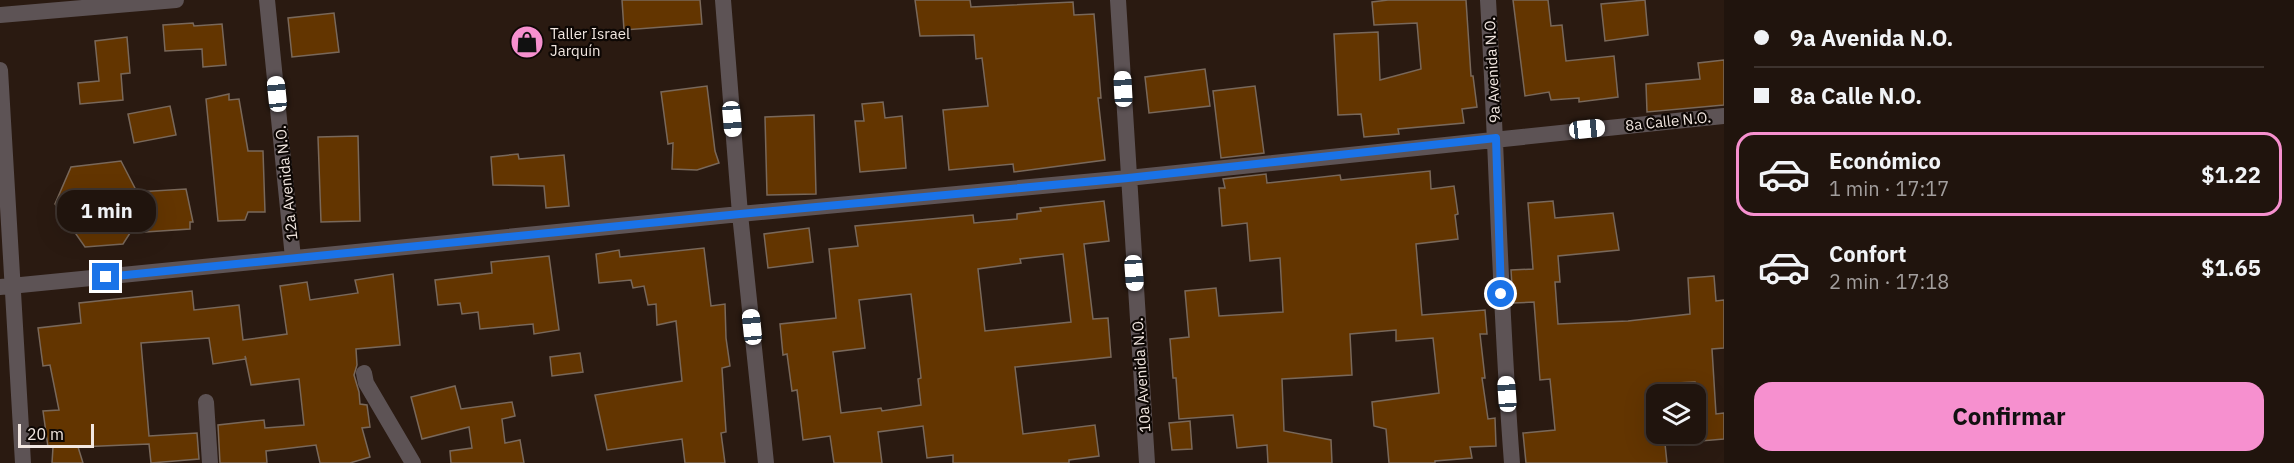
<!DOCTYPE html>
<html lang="es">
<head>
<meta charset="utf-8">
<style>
  :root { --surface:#20140d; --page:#2d211b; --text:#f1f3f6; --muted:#a29e9d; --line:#3d332e; --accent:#f690cf }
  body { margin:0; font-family:"IBM Plex Sans",sans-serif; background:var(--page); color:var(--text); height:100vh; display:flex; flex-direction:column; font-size:22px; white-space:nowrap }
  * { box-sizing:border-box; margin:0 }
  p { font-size:20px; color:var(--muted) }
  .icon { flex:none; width:33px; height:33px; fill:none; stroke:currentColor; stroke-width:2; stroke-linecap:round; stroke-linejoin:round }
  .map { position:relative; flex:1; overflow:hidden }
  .drawer { display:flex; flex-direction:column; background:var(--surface); width:570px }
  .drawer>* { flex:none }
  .guide { display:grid; align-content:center; height:132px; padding:0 30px; background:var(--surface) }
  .fabs { position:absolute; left:1646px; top:384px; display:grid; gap:12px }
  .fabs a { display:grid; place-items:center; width:60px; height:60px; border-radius:12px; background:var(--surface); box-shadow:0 6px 24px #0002,0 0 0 2px var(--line); font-size:30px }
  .scale { position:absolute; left:18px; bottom:15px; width:76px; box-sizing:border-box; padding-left:6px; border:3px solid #f2e7e1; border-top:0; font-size:16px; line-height:21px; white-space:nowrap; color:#f2e7e1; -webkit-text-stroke:4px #0d0704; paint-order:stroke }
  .end { position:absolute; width:27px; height:27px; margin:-14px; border:8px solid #1a73e8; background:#fff; box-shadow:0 0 0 3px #fff }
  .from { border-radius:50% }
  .bubble { position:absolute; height:42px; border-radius:18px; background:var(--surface); box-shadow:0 6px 24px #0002,0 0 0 2px var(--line); font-size:20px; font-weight:700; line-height:42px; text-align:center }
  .car { position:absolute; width:18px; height:36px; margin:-18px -9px; border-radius:8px; box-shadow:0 0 4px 2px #0007; background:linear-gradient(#fff 24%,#345 0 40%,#fff 0 76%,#345 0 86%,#fff 0) }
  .guide b { display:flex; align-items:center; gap:21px; height:57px; font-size:22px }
  .guide b+b { border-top:2px solid var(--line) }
  .guide i { width:15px; height:15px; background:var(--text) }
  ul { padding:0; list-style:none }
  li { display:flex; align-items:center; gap:18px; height:84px; margin:0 12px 9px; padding:0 18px; border:3px solid transparent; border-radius:18px }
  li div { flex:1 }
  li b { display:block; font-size:22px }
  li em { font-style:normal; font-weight:700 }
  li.selected { border-color:var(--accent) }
  li>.icon { width:54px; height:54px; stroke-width:1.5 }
  .button { display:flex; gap:12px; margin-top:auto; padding:12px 30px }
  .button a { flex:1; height:69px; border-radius:18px; background:var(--accent); color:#111; font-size:24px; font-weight:700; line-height:69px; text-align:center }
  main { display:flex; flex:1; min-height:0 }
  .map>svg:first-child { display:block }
  .building { fill:#633500; stroke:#79685a; stroke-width:1.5; fill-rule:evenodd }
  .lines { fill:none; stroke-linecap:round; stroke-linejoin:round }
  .minor { stroke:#5d5355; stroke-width:16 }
  .tertiary { stroke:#5d5355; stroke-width:16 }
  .route { stroke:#1a73e8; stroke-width:8 }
  .labels { text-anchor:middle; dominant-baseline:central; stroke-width:4.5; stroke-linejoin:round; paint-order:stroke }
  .poi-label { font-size:15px; fill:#f2e7e1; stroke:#0d0704; text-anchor:start }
  .street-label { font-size:15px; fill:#f2e7e1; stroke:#0d0704 }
</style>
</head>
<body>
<main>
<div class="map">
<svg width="1724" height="463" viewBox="0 0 1724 463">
  <rect width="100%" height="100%" fill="#2a1a11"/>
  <path class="building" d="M 622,0 L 700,0 L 702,24 L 624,30 Z
    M 915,0 L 970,0 L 971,7 L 1073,2 L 1074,15 L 1094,14 L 1101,98 L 1098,98 L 1105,160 L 1014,172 L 1013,164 L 949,170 L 943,110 L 988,106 L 982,58 L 976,59 L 974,35 L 920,36 Z
    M 1388,0 L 1466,0 L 1471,76 L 1473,76 L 1477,107 L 1462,109 L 1464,123 L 1398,129 L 1399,134 L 1364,137 L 1361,114 L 1338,115 L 1334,34 L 1378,32 L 1380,80 L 1421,69 L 1417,23 L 1374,25 L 1372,2 Z
    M 1513,0 L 1548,0 L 1551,26 L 1562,25 L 1566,61 L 1614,56 L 1618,97 L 1579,102 L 1579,98 L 1551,100 L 1549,92 L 1525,96 Z
    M 1645,0 L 1648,35 L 1605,41 L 1601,4 Z
    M 334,13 L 339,52 L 292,57 L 288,18 Z
    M 193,23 L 194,26 L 222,24 L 226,65 L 203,67 L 202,49 L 165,51 L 163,25 Z
    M 127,37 L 130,73 L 121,74 L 123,100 L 80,104 L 78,83 L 99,81 L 95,41 Z
    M 1724,60 L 1724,105 L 1647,112 L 1646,84 L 1700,79 L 1698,63 Z
    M 1205,69 L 1210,106 L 1149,113 L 1145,77 Z
    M 707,86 L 715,151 L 719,163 L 697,170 L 672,169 L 673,143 L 668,144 L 661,92 Z
    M 1255,86 L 1264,153 L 1221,158 L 1213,91 Z
    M 229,94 L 229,100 L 239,99 L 248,151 L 263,151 L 265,212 L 248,212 L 245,220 L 218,221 L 206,99 Z
    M 883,102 L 885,118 L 902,116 L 906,168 L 860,172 L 855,121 L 864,121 L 862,104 Z
    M 170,106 L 176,135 L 134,143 L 128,114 Z
    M 814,115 L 816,194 L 767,195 L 765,117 Z
    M 358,136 L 360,221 L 321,222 L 318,137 Z
    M 518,154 L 519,159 L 564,155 L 569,206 L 546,208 L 544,186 L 493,185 L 491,157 Z
    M 121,161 L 137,192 L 186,189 L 193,222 L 190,222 L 190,229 L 130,233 L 123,244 L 85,247 L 55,204 L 71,167 Z
    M 1430,171 L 1431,189 L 1454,186 L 1458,214 L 1455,215 L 1458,239 L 1416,244 L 1422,315 L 1485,310 L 1487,334 L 1480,334 L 1485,378 L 1482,378 L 1488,419 L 1495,418 L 1496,446 L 1470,447 L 1472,458 L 1435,461 L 1435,463 L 1389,463 L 1386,429 L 1374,426 L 1372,402 L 1439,393 L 1433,338 L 1396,341 L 1396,330 L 1350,334 L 1352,375 L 1282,379 L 1284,431 L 1331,440 L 1332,463 L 1268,463 L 1267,445 L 1237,448 L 1233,415 L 1179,419 L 1176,378 L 1173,378 L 1170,339 L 1189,337 L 1185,291 L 1216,288 L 1219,316 L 1283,312 L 1280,258 L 1250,261 L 1247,223 L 1222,226 L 1219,188 L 1225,188 L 1223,179 L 1266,174 L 1267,183 L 1340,175 L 1341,180 Z
    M 1104,201 L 1109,241 L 1084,244 L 1093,319 L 1108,318 L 1111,357 L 1015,367 L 1023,434 L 1095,425 L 1099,456 L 1069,460 L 1069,463 L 953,463 L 953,455 L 927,458 L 923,426 L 878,432 L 882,463 L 834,463 L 830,436 L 803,440 L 797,390 L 792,391 L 787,354 L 783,355 L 780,324 L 836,318 L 829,249 L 858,246 L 855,226 L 973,215 L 974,223 L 1017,219 L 1017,214 L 1041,211 L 1040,208 ZM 1063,254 L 1071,322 L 985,331 L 978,269 L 1021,263 L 1020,259 ZM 911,294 L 921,378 L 918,379 L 921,405 L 882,411 L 881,408 L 841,413 L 833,352 L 865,348 L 859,300 Z
    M 1553,201 L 1555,218 L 1613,213 L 1619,250 L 1558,256 L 1560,282 L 1555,282 L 1558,324 L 1628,321 L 1690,314 L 1688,278 L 1714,276 L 1716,301 L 1724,300 L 1724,348 L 1712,349 L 1716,414 L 1724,413 L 1724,439 L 1701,441 L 1695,382 L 1656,384 L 1656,434 L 1664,434 L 1667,463 L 1526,463 L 1523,433 L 1555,430 L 1550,379 L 1540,380 L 1534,302 L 1513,303 L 1511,270 L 1533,269 L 1528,203 Z
    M 809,228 L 813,262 L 768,268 L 764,234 Z
    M 704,248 L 711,306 L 725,304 L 726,338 L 730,366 L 722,368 L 726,432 L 721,433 L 725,463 L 685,463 L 682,439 L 607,450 L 595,395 L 682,381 L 676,321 L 657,325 L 656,304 L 648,305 L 644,286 L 633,288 L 631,280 L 599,283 L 596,254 L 619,250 L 620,257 Z
    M 549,256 L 559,330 L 534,334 L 533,324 L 480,329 L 478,312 L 462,314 L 460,303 L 438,305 L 435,280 L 492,273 L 491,262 Z
    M 393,274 L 400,345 L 356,349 L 357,365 L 354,375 L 359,392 L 360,404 L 367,405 L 370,427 L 362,428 L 370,457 L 350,463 L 320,463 L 316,445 L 266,451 L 267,463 L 220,463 L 218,425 L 264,420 L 265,428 L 304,425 L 299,379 L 251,385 L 245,356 L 246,359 L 213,364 L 209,338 L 141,343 L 149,436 L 197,433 L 199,459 L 151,463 L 149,444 L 78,447 L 83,463 L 52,463 L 53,447 L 48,447 L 43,411 L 59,410 L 50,365 L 43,366 L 38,328 L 81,323 L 79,303 L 192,291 L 194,310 L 239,305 L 243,340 L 287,334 L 280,286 L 307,282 L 310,300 L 358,293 L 355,280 Z
    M 580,353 L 583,372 L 552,376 L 550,357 Z
    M 455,386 L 461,409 L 512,402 L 515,416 L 502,419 L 505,443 L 520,440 L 524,463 L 451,463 L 450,451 L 472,448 L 469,427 L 422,439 L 411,397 Z
    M 1190,421 L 1192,449 L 1172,450 L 1169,423 Z"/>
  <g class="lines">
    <path class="minor" d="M 267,0 L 293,258
      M 723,0 L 740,214 L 766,463
      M 1118,0 L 1147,463
      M 1488,0 C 1497,154 1500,309 1512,463
      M 0,70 L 23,463
      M 0,287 L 740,214 L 1128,178 L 1724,116
      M 364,373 L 366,383 L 413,463
      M 206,402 L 210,463"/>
    <path class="tertiary" d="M 0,15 L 176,0"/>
  </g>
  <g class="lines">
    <path class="route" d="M 106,277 L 740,214 L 1128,178 L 1496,138 L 1501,294"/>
  </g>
  <defs>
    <symbol id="shop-disc" viewBox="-11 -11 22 22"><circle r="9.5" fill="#f690cf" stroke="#0d0704"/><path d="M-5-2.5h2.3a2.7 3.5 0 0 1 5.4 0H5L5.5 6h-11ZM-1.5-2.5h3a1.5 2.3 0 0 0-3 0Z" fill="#111"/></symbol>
  </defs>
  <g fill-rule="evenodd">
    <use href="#shop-disc" x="508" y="23" width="38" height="38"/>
  </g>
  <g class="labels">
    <g class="poi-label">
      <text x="550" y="33">Taller Israel<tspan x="550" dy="17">Jarquín</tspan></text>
    </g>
    <g class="street-label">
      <text transform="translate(1492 70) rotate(-93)">9a Avenida N.O.</text>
      <text transform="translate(1668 121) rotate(-6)">8a Calle N.O.</text>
      <text transform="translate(286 183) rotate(-96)">12a Avenida N.O.</text>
      <text transform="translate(1141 375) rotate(-94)">10a Avenida N.O.</text>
    </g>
  </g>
</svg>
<div class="fabs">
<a><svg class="icon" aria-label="layers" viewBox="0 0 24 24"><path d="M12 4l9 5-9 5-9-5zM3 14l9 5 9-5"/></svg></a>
</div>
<div class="scale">20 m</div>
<i class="end from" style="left:1501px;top:294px"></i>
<i class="end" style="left:106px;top:277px"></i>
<div class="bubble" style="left:57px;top:190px;width:99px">1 min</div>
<i class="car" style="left:1123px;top:89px;rotate:357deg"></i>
<i class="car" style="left:277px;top:94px;rotate:354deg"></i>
<i class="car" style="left:732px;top:119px;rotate:175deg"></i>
<i class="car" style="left:1587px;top:129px;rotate:84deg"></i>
<i class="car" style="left:1134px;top:273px;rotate:176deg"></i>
<i class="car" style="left:752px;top:327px;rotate:354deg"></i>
<i class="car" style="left:1507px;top:394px;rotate:356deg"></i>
</div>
<section class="drawer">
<div class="guide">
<b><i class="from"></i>9a Avenida N.O.</b>
<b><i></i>8a Calle N.O.</b>
</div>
<ul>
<li class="selected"><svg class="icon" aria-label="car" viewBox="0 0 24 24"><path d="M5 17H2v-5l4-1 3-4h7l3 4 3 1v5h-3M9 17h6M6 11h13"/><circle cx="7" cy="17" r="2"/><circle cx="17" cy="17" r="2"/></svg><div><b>Económico</b><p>1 min · 17:17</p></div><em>$1.22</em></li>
<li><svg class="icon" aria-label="car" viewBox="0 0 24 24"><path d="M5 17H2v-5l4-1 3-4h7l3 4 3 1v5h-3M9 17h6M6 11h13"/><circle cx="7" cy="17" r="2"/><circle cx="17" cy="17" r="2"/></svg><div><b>Confort</b><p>2 min · 17:18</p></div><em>$1.65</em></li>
</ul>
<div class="button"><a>Confirmar</a></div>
</section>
</main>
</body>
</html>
